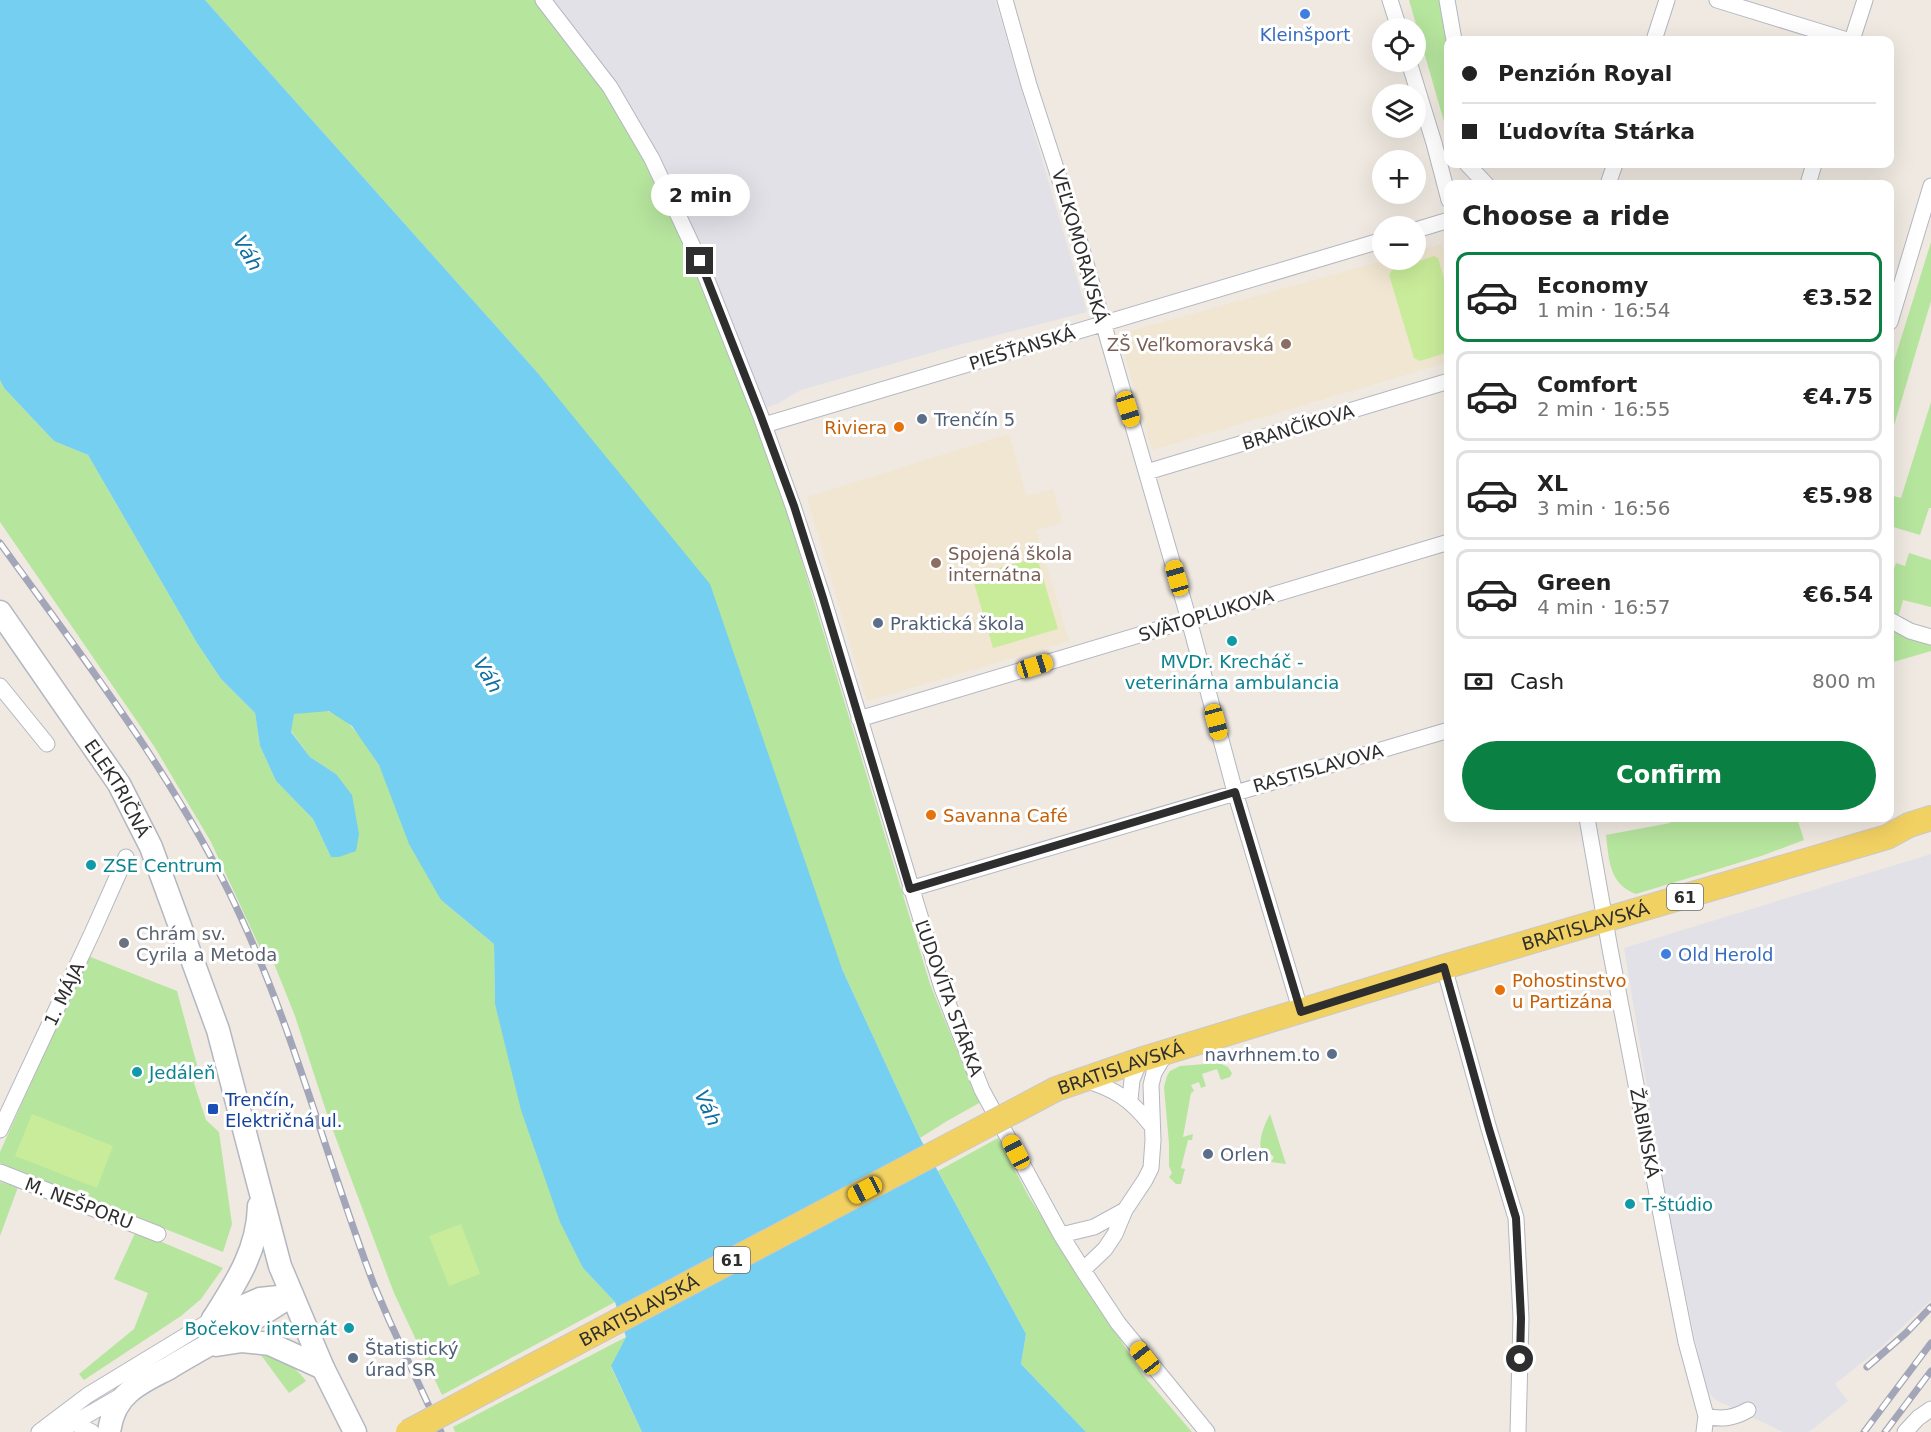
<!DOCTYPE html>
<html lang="en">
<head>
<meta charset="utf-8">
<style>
  :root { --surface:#fff; --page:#f6f6f6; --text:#222; --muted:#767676; --line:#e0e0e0; --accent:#0b8043 }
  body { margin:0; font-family:"DejaVu Sans",sans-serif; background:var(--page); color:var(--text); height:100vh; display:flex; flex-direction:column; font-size:22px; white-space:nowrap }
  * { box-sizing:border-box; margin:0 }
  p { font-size:20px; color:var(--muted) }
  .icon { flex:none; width:33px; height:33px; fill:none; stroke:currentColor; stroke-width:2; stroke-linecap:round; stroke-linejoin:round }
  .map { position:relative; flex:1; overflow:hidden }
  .sheet { position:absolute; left:1444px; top:180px; width:450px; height:642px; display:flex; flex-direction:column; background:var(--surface); border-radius:12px; box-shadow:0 6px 24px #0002 }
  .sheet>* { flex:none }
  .banner { position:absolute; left:1444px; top:36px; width:450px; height:132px; border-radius:12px; box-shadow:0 6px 24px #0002; display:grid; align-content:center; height:132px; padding:0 18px; background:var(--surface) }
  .controls { position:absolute; left:1372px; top:18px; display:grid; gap:12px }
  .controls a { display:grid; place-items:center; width:54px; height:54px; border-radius:50%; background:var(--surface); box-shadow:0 6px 24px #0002; font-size:30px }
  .end { position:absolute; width:27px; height:27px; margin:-14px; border:8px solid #2e2e2e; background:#fff; box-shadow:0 0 0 3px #fff }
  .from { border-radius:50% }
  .bubble { position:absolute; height:42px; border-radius:21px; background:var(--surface); box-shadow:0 6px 24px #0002; font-size:20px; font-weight:800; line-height:42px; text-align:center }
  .car { position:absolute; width:18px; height:36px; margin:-18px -9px; border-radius:8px; box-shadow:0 0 4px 2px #0007; background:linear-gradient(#f5c518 24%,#345 0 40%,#f5c518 0 76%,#345 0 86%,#f5c518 0) }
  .banner b { display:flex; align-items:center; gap:21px; height:57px; font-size:22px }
  .banner b+b { border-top:2px solid var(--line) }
  .banner i { width:15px; height:15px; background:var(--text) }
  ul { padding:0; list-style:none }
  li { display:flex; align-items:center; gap:18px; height:90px; margin:0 12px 9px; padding:0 6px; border:3px solid var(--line); border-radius:12px }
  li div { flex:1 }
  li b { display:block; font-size:22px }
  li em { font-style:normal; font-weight:800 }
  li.current { border-color:var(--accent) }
  li>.icon { width:54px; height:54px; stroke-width:1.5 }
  h2 { padding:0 18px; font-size:27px; line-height:72px }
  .pay { display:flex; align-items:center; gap:15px; height:66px; padding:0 18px; font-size:22px }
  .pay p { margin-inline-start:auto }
  .cta { display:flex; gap:12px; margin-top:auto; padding:12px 18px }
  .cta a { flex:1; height:69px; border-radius:36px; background:var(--accent); color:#fff; font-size:24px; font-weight:800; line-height:69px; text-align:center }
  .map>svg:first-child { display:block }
  .industrial { fill:#e3e1e8 }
  .education { fill:#f0e6d1 }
  .green { fill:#b6e59e }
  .pitch { fill:#c9ec9a }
  .water { fill:#75cff0 }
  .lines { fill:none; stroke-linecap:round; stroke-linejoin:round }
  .minor-casing { stroke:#b4b7c1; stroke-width:17 }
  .secondary-casing { stroke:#b4b7c1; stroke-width:25 }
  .primary-casing { stroke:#c9c9c9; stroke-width:26 }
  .minor { stroke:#fff; stroke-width:15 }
  .secondary { stroke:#fff; stroke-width:22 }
  .primary { stroke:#f2d163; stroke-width:24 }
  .rail-casing { stroke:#a3a6b8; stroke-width:7 }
  .rail { stroke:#fff; stroke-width:4.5; stroke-dasharray:14; stroke-linecap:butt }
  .primary-bridge-casing { stroke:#c9c9c9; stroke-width:26; stroke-linecap:butt }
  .primary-bridge { stroke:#f2d163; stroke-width:24 }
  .route { stroke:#2e2e2e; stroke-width:8 }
  .shop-dot { fill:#3f7fe0; stroke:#fff; stroke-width:2 }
  .education-dot { fill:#8d6e63; stroke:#fff; stroke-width:2 }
  .service-dot { fill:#5c6f8a; stroke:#fff; stroke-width:2 }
  .food-dot { fill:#e8710a; stroke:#fff; stroke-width:2 }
  .culture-dot { fill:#0f9aa8; stroke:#fff; stroke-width:2 }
  .worship-dot { fill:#6b7280; stroke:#fff; stroke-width:2 }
  .transit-dot { fill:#1a4fb4; stroke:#fff; stroke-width:2 }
  .labels { text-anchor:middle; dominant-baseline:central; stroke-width:6; stroke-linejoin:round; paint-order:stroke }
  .shield { fill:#fff; stroke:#6d6d6d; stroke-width:1.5 }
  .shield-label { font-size:16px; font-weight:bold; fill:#2e2e2e }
  .shop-label { font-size:18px; fill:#366cbe; stroke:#fff }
  .street-label { font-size:18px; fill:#2e2e2e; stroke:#fff }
  .education-label { font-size:18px; fill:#785e54; stroke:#fff; text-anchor:end }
  .service-label { font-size:18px; fill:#4e5e75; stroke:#fff; text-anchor:start }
  .food-label { font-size:18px; fill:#c56008; stroke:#fff; text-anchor:start }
  .culture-label { font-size:18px; fill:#0d838f; stroke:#fff; text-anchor:start }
  .worship-label { font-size:18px; fill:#5b616d; stroke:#fff; text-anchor:start }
  .transit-label { font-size:18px; fill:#164399; stroke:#fff; text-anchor:start }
  .water-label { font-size:20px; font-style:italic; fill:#0d6fa3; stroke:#fff }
</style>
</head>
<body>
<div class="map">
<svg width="1931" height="1432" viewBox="0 0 1931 1432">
  <rect width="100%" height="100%" fill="#efe9e1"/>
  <path class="industrial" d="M 537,0 L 995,0 L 1087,312 L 951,347 L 801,390 L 777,404 L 750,413 L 730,355 L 699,282 L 697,272 L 611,105 L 564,34 Z
    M 1931,854 L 1931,1300 L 1879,1349 L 1835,1384 L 1848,1401 L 1809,1432 L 1783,1432 L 1714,1399 L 1709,1393 L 1704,1382 L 1665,1195 L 1624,948 Z"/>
  <path class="education" d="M 1442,244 L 1449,267 L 1449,362 L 1152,450 L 1123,349 L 1122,338 L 1131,331 L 1386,260 L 1416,260 L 1416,251 Z
    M 1009,434 L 1026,496 L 1053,489 L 1062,522 L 1036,530 L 1069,641 L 867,701 L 807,497 Z"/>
  <path class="green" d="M 205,0 L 537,0 C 578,51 615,106 646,164 C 665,199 680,236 697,272 L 699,282 L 730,355 L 786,509 L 930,984 L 964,1067 L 981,1102 L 947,1121 L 920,1138 L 842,969 L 536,371 Z
    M 1409,0 L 1442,0 L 1449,45 L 1449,125 L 1445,125 Z
    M 1931,242 L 1931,301 L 1890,439 L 1890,374 Z
    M 0,380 L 4,388 L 54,441 L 88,455 L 197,643 L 221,679 L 255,713 L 260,746 L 276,781 L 313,819 L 331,857 L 336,774 L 310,757 L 291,731 L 293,714 C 304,713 316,710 327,711 C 348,714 369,749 379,765 L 441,900 L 494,944 L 495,1004 L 583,1268 L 615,1302 L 442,1395 L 394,1293 L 328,1117 L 295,1016 L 271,956 L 261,950 L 211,842 L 154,746 L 0,522 Z
    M 1931,402 L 1931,508 L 1929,508 L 1920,535 L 1890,526 L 1890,495 L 1901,498 Z
    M 1909,553 L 1931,560 L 1931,607 L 1903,600 L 1898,618 L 1890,614 L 1890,573 L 1892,574 L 1896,563 L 1905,566 Z
    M 1890,630 L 1931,641 L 1931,651 L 1890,663 Z
    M 1670,818 L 1797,818 L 1804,840 L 1761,856 L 1636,894 C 1609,884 1609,860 1606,835 L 1670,823 Z
    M 88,956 L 177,991 L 197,1065 L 194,1083 L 206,1120 L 219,1132 L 232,1224 L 223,1252 L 0,1163 L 0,1152 Z
    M 1219,1063 L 1228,1067 L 1232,1073 L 1230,1077 L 1221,1080 L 1217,1069 L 1202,1074 L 1206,1086 L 1201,1088 L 1199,1082 L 1191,1085 L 1194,1091 L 1191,1093 L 1183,1137 L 1193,1134 L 1192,1140 L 1188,1140 L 1181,1168 L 1185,1169 L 1181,1184 L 1176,1184 L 1169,1177 L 1172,1173 L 1169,1166 L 1169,1144 L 1164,1087 L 1167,1076 L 1170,1071 L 1180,1066 Z
    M 1270,1114 L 1286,1164 L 1271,1162 L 1274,1157 L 1269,1153 L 1264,1157 C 1256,1144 1263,1128 1270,1114 Z
    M 998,1138 L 1029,1197 L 1143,1375 L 1192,1432 L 1086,1432 L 1021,1364 L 1026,1334 L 938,1171 Z
    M 0,1182 L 18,1187 L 0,1236 Z
    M 136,1231 L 223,1268 L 201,1299 L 181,1316 L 84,1380 L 79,1374 L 134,1329 L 148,1293 L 114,1279 Z
    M 626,1337 L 611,1367 L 642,1432 L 455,1432 L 453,1427 Z
    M 255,1347 C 276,1357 292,1362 306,1381 L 289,1393 Z"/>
  <path class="pitch" d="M 1434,256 L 1438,258 L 1449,294 L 1449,352 L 1420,361 L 1414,358 L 1389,275 L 1392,270 Z
    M 1037,557 L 1058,629 L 993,648 L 972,576 Z
    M 32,1114 L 113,1146 L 97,1188 L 15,1156 Z
    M 461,1224 L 480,1274 L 449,1286 L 429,1236 Z"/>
  <path class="water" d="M 0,0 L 205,0 L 536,371 L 710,584 L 842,969 L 920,1138 L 1026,1334 L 1021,1364 L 1086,1432 L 642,1432 L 611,1366 L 626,1337 L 615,1302 L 583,1268 L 560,1222 L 521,1110 L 495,1004 L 494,944 L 441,900 L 409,844 L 379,765 L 352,726 L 329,711 L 294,714 L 291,732 L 310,757 L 336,774 L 352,795 L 359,834 L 356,851 L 339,857 L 331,857 L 313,819 L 276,781 L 260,746 L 255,713 L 221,679 L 197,643 L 88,455 L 54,441 L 4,388 L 0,380 Z"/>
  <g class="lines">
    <defs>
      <path id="minor" d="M 543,0 L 610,87 L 652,159 L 700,262 L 760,414 L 793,506 L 823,598 L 942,988 L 982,1090 L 1061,1235 L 1083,1270 L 1118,1323 L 1207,1432
        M 1005,0 L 1029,85 L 1079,239 L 1189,620 L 1235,792 L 1301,1012
        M 1390,0 L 1399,28
        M 1447,0 L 1454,40
        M 1717,0 L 1847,40
        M 1654,40 L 1667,0
        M 1852,40 L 1865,0
        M 1409,62 L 1434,143 L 1449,200
        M 1467,164 L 1486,184
        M 1608,184 L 1615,164
        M 1808,184 L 1814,164
        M 1416,230 L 1449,220
        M 1890,322 L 1931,186
        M 764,425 L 1383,240
        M 1147,472 L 1449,381
        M 1890,620 L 1910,631 L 1931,637
        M 0,686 L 47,744
        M 859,719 L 1449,542
        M 1587,818 L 1610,949 L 1669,1256 L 1686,1342 L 1706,1416 L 1704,1432
        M 910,889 L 1449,730
        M 1444,967 L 1489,1129 L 1516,1218 L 1521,1318 L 1518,1432
        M 1084,1080 C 1116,1089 1131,1100 1151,1125
        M 1130,1100 L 1132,1080 L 1140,1060
        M 0,1130 L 93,931 L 126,857
        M 0,1172 L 158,1234
        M 1061,1235 L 1094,1227 L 1125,1210
        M 1083,1270 L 1105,1249 L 1115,1234 L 1125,1210 L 1145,1180 L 1151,1168 L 1153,1140 L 1151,1085 L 1154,1073 L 1166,1053
        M 1706,1416 C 1722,1420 1734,1418 1748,1410
        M 68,1420 L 92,1432
        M 39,1432 L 88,1395 L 213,1319
        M 58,1432 L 122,1395
        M 1905,1432 L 1918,1418 L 1931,1409"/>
      <g id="secondary">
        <path id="s1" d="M 0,612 L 119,784 L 151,847 L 218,1030 L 280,1266 L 323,1368 L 355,1432"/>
        <path d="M 213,1319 C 236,1283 258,1250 259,1206"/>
        <path d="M 213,1319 L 260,1299 L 279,1297"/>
        <path d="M 216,1345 L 242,1341 L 270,1344 L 323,1368"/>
        <path d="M 109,1432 C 111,1417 117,1402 129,1392 C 140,1382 156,1375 169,1368 C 210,1343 253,1322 292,1295"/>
      </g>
      <g id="primary">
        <path id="s2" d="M 1056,1089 L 1140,1060 L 1444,967 L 1887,837 L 1909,825 L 1931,818"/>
      </g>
    </defs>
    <use href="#minor" class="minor-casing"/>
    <use href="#secondary" class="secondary-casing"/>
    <use href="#primary" class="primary-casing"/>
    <use href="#minor" class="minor"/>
    <use href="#secondary" class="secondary"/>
    <use href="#primary" class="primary"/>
    <defs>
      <path id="rail" d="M 0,543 C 86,662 177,779 239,913 C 295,1033 327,1161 374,1285 L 389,1320 L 441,1432
        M 1867,1367 L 1906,1333 L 1931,1307
        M 1864,1432 L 1931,1343
        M 1885,1432 L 1931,1371"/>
    </defs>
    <use href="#rail" class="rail-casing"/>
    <use href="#rail" class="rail"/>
    <defs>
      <g id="primary-bridge">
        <path id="s3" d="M 408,1432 L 1056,1089"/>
      </g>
    </defs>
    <use href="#primary-bridge" class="primary-bridge-casing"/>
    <use href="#primary-bridge" class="primary-bridge"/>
  </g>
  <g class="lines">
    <path class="route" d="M 700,261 L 760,414 L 794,506 L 823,598 L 910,889 L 1235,792 L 1301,1012 L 1444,967 L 1489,1129 L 1516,1218 L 1521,1318 L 1520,1359"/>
  </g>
  <g class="shop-dot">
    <circle cx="1305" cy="14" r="6"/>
    <circle cx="1666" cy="954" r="6"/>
  </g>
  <g class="education-dot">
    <circle cx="1286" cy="344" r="6"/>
    <circle cx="936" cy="563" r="6"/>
  </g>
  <g class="service-dot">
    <circle cx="922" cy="419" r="6"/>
    <circle cx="878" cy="623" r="6"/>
    <circle cx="1332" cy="1054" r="6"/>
    <circle cx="1208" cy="1154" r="6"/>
    <circle cx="353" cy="1358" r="6"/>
  </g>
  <g class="food-dot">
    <circle cx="899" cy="427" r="6"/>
    <circle cx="931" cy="815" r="6"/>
    <circle cx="1500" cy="990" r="6"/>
  </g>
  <g class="culture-dot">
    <circle cx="1232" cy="641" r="6"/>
    <circle cx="91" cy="865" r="6"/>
    <circle cx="137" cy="1072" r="6"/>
    <circle cx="1630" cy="1204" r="6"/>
    <circle cx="349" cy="1328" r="6"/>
  </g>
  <circle class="worship-dot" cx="124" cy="943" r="6"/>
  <rect class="transit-dot" x="207" y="1103" width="12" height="12" rx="3"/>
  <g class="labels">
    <g class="shield">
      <rect x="1667" y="884" width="36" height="26" rx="4.5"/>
      <rect x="714" y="1247" width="36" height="26" rx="4.5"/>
    </g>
    <g class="shield-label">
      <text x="1685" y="897">61</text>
      <text x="732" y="1260">61</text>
    </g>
    <g class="shop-label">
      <text x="1305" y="34">Kleinšport</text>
      <text x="1678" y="954" text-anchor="start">Old Herold</text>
    </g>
    <g class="street-label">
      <text transform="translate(1080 246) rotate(74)">VEĽKOMORAVSKÁ</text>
      <text transform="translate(1022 348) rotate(-17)">PIEŠŤANSKÁ</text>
      <text transform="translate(1298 427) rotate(-17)">BRANČÍKOVA</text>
      <text transform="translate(1206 615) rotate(-17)">SVÄTOPLUKOVA</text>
      <text transform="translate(1318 768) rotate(-16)">RASTISLAVOVA</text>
      <text stroke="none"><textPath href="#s1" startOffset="212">ELEKTRIČNÁ</textPath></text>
      <text stroke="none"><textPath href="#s2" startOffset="554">BRATISLAVSKÁ</textPath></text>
      <text transform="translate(64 994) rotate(-64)">1. MÁJA</text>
      <text transform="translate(949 998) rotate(70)">ĽUDOVÍTA STÁRKA</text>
      <text stroke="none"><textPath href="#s2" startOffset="68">BRATISLAVSKÁ</textPath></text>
      <text transform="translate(1645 1133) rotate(79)">ŽABINSKÁ</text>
      <text transform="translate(79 1203) rotate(21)">M. NEŠPORU</text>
      <text stroke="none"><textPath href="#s3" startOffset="261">BRATISLAVSKÁ</textPath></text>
    </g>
    <g class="education-label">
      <text x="1274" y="344">ZŠ Veľkomoravská</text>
      <text x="948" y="553" text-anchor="start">Spojená škola<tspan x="948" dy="21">internátna</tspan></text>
    </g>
    <g class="service-label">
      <text x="934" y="419">Trenčín 5</text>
      <text x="890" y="623">Praktická škola</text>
      <text x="1320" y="1054" text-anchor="end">navrhnem.to</text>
      <text x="1220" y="1154">Orlen</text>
      <text x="365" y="1348">Štatistický<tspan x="365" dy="21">úrad SR</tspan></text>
    </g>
    <g class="food-label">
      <text x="887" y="427" text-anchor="end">Riviera</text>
      <text x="943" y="815">Savanna Café</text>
      <text x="1512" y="980">Pohostinstvo<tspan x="1512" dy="21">u Partizána</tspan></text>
    </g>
    <g class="culture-label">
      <text x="1232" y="661" text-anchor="middle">MVDr. Krecháč -<tspan x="1232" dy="21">veterinárna ambulancia</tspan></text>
      <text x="103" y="865">ZSE Centrum</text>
      <text x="149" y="1072">Jedáleň</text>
      <text x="1642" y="1204">T-štúdio</text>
      <text x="337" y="1328" text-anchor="end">Bočekov internát</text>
    </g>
    <g class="worship-label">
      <text x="136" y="933">Chrám sv.<tspan x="136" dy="21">Cyrila a Metoda</tspan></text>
    </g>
    <g class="transit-label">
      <text x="225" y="1099">Trenčín,<tspan x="225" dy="21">Električná ul.</tspan></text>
    </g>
    <g class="water-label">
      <text transform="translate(248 253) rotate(60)">Váh</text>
      <text transform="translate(488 675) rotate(60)">Váh</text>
      <text transform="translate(708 1108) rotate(66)">Váh</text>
    </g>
  </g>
</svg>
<div class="controls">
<a><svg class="icon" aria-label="locate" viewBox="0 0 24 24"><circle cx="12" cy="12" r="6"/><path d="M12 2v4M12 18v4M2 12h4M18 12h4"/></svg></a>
<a><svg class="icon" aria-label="layers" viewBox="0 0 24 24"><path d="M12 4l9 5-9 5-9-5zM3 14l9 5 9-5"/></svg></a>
<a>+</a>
<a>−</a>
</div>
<i class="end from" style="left:1520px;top:1359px"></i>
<i class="end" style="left:700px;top:261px"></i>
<div class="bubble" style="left:651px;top:174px;width:99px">2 min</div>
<i class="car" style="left:1128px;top:409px;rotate:163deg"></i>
<i class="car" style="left:1177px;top:578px;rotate:344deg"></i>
<i class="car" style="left:1035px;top:666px;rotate:73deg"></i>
<i class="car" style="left:1216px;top:722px;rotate:165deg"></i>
<i class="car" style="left:1016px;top:1152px;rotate:332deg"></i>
<i class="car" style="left:865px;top:1190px;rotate:242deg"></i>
<i class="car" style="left:1145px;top:1358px;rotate:322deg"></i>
<div class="banner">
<b><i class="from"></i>Penzión Royal</b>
<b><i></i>Ľudovíta Stárka</b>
</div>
<section class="sheet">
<h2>Choose a ride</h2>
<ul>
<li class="current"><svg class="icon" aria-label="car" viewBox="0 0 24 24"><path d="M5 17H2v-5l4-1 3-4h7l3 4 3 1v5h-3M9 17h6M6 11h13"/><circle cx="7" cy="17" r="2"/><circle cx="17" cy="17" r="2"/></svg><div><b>Economy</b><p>1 min · 16:54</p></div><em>€3.52</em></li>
<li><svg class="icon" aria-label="car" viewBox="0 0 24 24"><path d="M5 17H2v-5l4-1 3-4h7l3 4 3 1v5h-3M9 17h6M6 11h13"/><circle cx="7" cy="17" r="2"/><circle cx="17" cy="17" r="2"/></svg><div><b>Comfort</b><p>2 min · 16:55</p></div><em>€4.75</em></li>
<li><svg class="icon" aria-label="car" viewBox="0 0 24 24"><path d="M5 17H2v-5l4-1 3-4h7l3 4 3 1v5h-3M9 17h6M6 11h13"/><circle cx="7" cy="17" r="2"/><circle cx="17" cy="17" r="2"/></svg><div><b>XL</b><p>3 min · 16:56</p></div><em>€5.98</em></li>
<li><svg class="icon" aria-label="car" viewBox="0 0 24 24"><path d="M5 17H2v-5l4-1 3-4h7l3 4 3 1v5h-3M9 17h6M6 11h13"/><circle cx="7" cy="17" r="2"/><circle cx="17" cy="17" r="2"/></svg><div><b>Green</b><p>4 min · 16:57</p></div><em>€6.54</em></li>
</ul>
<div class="pay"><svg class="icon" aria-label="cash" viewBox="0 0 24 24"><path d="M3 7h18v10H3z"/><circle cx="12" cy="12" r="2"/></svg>Cash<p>800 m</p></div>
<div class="cta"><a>Confirm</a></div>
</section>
</div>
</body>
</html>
